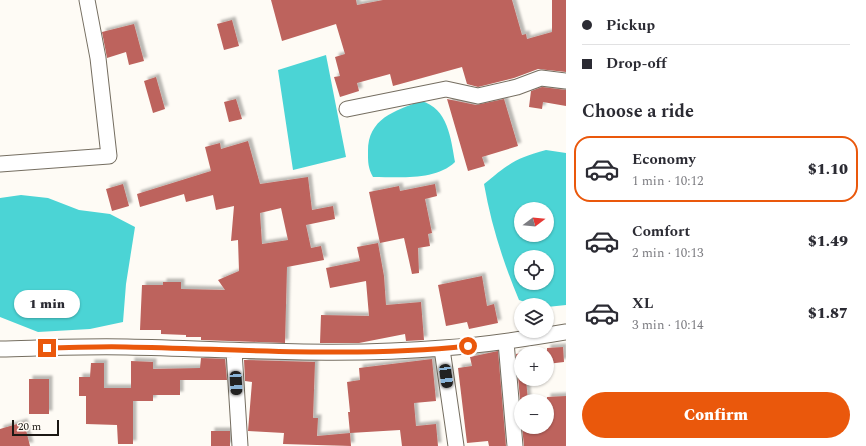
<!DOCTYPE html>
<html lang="en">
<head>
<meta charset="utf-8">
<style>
  :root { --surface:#fff; --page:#f7f7f7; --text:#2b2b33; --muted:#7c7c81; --line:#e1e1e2; --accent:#ea580c }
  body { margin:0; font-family:Spectral,serif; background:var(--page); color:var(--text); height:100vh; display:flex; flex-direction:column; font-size:15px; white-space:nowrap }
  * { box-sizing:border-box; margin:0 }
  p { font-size:13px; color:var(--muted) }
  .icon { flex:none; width:22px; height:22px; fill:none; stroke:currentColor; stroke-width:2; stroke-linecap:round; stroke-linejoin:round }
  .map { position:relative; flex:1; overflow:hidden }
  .panel { display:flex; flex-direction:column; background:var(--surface); width:300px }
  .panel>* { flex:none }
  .banner { display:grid; align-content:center; height:88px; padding:0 16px; background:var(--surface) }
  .needle { width:26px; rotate:74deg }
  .buttons { position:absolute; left:514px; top:202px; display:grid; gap:8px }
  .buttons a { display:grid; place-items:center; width:40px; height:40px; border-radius:50%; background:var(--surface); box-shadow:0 1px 3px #0004; font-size:20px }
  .scale { position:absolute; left:12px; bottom:10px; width:47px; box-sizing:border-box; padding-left:4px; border:2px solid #1b1813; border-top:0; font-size:11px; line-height:14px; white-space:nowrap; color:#1b1813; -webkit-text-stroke:3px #fefbf5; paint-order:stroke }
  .end { position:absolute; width:18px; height:18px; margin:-9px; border:5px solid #ea580c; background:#fff; box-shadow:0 0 0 2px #fff }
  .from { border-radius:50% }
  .bubble { position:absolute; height:28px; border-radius:14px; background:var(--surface); box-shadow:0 1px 3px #0004; font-size:13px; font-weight:800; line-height:28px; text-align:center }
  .car { position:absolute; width:12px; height:24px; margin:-12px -6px; border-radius:5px; box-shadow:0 0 3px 1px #0007; background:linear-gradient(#222 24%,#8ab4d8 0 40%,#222 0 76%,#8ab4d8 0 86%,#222 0) }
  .banner b { display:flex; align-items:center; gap:14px; height:38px; font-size:15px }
  .banner b+b { border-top:1px solid var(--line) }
  .banner i { width:10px; height:10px; background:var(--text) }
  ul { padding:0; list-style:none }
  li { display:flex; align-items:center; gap:12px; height:66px; margin:0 8px 6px; padding:0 8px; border:2px solid transparent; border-radius:16px }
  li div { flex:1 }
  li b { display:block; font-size:15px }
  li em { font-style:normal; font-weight:800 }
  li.selected { border-color:var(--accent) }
  li>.icon { width:36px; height:36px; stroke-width:1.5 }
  h2 { padding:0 16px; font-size:18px; line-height:48px }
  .button { display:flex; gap:8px; margin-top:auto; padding:8px 16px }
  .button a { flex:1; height:46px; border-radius:24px; background:var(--accent); color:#fff; font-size:16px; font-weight:800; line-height:46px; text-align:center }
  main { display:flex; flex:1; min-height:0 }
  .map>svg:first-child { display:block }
  .water { fill:#4bd4d5; fill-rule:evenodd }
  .building { fill:#bd635d; fill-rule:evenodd; filter:url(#shadow) }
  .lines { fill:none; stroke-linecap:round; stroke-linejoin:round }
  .minor-casing { stroke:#756e61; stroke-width:17 }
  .minor { stroke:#fff; stroke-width:15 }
  .route { stroke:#ea580c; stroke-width:5 }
</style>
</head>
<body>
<main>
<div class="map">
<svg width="566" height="446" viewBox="0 0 566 446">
  <defs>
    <filter id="shadow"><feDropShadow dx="3.5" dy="-3.5" stdDeviation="1" flood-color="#0004"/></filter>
  </defs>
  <rect width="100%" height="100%" fill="#fefbf5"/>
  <path class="water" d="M 326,55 L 346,157 L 293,170 L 278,70 Z
    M 421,101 C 448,108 451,139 455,162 C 435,181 399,177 373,177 C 368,168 368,162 368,153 C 367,119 394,111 421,101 Z
    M 546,150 L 566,153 L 566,305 L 547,307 L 547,305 L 533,305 L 519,300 C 503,262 491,224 484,184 C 508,164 516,158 546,150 ZM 521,209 L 547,209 L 547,235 L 521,235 ZM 521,257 L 547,257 L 547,283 L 521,283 Z
    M 21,195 L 48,198 L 79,210 L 110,214 L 135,227 L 126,284 L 123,322 L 90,329 L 38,332 L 0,317 L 0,198 Z"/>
  <path class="building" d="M 271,0 L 356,0 L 357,5 L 383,0 L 512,0 L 522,35 L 526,34 L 527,39 L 552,32 L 552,0 L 566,0 L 566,72 L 538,69 L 514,78 L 478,87 L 467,84 L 462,67 L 393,86 L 390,74 L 357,83 L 359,91 L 340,97 L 334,77 L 340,76 L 335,57 L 345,54 L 336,24 L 282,41 Z
    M 232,20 L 239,46 L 224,50 L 217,24 Z
    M 134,24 L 144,61 L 129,65 L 126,52 L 107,58 L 102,32 Z
    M 156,77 L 165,109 L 153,113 L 144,81 Z
    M 542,87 L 566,90 L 566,106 L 543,102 L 542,109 L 529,107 L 531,91 Z
    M 236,99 L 242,119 L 229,122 L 224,102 Z
    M 447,99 L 476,105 L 504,99 L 518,146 L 482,157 L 485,166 L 468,171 Z
    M 248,141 L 260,184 L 308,177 L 312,210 L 333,206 L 335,219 L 306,225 L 311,248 L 321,246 L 324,260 L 287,267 L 285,343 L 201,340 L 201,337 L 186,337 L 186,335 L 161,334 L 161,330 L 140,330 L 142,285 L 163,285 L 163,282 L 181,282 L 181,289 L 225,290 L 218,280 L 239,271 L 238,240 L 231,241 L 234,206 L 216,210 L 213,195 L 186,202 L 184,194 L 140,207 L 137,194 L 211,171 L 205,147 L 220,143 L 221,149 ZM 281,208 L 288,240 L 262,244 L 260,213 Z
    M 123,184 L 129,206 L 112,211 L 106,189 Z
    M 435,184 L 437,196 L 425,199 L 432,233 L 428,234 L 430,246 L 418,248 L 419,273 L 412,274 L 404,238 L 380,243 L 369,192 L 399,186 L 400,191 Z
    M 378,243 L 384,276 L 386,305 L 421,302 L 424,340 L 406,341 L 405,334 L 359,343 L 320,343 L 321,315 L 369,316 L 366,281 L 330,288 L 326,268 L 360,261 L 357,247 Z
    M 482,276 L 487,306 L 494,304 L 498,323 L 469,329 L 467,322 L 446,326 L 438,285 Z
    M 563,347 L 564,362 L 547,364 L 547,348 Z
    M 498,351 L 506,446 L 489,446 L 488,441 L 467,443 L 458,368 L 472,366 L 470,357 Z
    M 521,353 L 521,379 L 526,379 L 528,401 L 521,401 L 521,411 L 516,354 Z
    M 201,358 L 225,359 L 227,380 L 180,380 L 180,395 L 153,395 L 153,401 L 133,401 L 133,444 L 118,444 L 117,425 L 86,424 L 86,396 L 79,396 L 79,377 L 90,377 L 91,363 L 104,363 L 104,388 L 131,388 L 131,361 L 153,362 L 153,369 L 200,368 Z
    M 432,359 L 436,401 L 414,403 L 416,426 L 436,424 L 438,446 L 402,446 L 400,430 L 350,433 L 348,412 L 350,412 L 347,382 L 360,380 L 359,368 Z
    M 244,360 L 315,362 L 313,418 L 318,418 L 317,436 L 350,433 L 351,446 L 283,444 L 284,433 L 248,431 L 252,382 L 245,381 Z
    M 29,379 L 49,379 L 49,414 L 29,414 Z
    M 566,396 L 566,446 L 524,446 L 522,427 L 547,427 L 547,397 Z
    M 24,422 L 30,446 L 0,446 L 0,429 Z
    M 211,431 L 230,431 L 230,446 L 211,446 Z"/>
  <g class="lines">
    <defs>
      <path id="minor" d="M 347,109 L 446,89 L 478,96 L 517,87 L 541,78 L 566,81
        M 0,164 L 109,156 L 98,58 L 87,0
        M 506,342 L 515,446
        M 0,349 C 42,348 85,346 127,347 C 232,349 338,357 443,348 C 485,345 525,339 566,332
        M 442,349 L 456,446
        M 234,351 L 240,446"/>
    </defs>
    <use href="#minor" class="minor-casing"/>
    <use href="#minor" class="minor"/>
  </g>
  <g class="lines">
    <path class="route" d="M 47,348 C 74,348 100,346 126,347 C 240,349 355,358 468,346"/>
  </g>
</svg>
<div class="buttons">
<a><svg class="needle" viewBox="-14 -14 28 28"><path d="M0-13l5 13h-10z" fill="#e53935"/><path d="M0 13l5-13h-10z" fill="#7c7c81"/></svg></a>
<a><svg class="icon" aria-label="locate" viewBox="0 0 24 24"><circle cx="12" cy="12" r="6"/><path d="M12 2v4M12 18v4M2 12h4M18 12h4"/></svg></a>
<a><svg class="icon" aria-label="layers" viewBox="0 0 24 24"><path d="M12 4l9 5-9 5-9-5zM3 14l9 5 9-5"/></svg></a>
<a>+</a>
<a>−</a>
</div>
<div class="scale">20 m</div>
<i class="end from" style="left:468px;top:346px"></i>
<i class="end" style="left:47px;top:348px"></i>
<div class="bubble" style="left:14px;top:290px;width:66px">1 min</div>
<i class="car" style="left:446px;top:376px;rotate:172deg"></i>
<i class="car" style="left:236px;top:383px;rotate:177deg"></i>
</div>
<section class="panel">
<div class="banner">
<b><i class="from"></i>Pickup</b>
<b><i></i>Drop-off</b>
</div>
<h2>Choose a ride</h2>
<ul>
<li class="selected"><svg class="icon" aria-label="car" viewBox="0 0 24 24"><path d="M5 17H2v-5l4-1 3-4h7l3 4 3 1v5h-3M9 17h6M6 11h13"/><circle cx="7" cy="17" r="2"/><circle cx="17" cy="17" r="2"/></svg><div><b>Economy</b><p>1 min · 10:12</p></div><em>$1.10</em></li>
<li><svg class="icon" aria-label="car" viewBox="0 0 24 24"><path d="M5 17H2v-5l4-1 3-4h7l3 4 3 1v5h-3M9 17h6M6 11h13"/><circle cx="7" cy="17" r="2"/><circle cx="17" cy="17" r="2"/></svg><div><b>Comfort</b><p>2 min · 10:13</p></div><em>$1.49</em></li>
<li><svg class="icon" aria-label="car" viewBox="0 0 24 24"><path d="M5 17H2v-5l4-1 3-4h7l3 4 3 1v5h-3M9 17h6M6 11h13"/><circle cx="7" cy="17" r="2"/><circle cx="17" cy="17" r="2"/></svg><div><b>XL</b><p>3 min · 10:14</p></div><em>$1.87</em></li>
</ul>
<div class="button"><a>Confirm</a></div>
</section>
</main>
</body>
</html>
